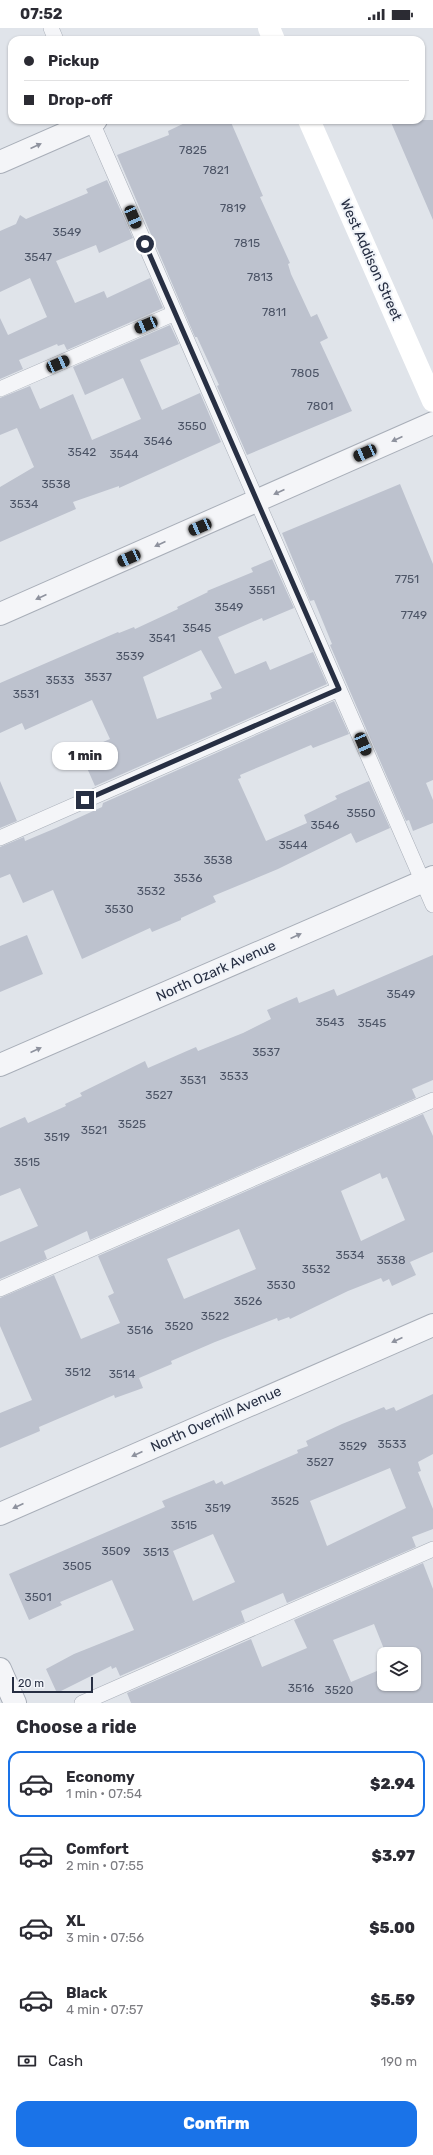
<!DOCTYPE html>
<html lang="en">
<head>
<meta charset="utf-8">
<style>
  :root { --surface:#fff; --page:#f7f7f7; --text:#2b2b33; --muted:#7c7c81; --line:#e1e1e2; --accent:#1a73e8 }
  body { margin:0; font-family:Rubik,sans-serif; background:var(--page); color:var(--text); height:100vh; display:flex; flex-direction:column; font-size:15px; white-space:nowrap }
  * { box-sizing:border-box; margin:0 }
  p { font-size:13px; color:var(--muted) }
  .icon { flex:none; width:22px; height:22px; fill:none; stroke:currentColor; stroke-width:2; stroke-linecap:round; stroke-linejoin:round }
  .map { position:relative; height:1675px; overflow:hidden }
  .side { display:flex; flex-direction:column; background:var(--surface); flex:1 }
  .side>* { flex:none }
  .guide { position:absolute; left:8px; top:8px; width:417px; height:88px; border-radius:12px; box-shadow:0 1px 3px #0004; display:grid; align-content:center; height:88px; padding:0 16px; background:var(--surface) }
  .buttons { position:absolute; left:377px; top:1619px; display:grid; gap:8px }
  .buttons a { display:grid; place-items:center; width:44px; height:44px; border-radius:8px; background:var(--surface); box-shadow:0 1px 3px #0004; font-size:20px }
  .scale { position:absolute; left:12px; bottom:10px; width:81px; box-sizing:border-box; padding-left:4px; border:2px solid #272f43; border-top:0; font-size:11px; line-height:14px; white-space:nowrap; color:#272f43; -webkit-text-stroke:3px #f0f3f8; paint-order:stroke }
  .end { position:absolute; width:18px; height:18px; margin:-9px; border:5px solid #272f43; background:#fff; box-shadow:0 0 0 2px #fff }
  .from { border-radius:50% }
  .bubble { position:absolute; height:28px; border-radius:12px; background:var(--surface); box-shadow:0 1px 3px #0004; font-size:13px; font-weight:800; line-height:28px; text-align:center }
  .car { position:absolute; width:12px; height:24px; margin:-12px -6px; border-radius:5px; box-shadow:0 0 3px 1px #0007; background:linear-gradient(#222 24%,#8ab4d8 0 40%,#222 0 76%,#8ab4d8 0 86%,#222 0) }
  .guide b { display:flex; align-items:center; gap:14px; height:38px; font-size:15px }
  .guide b+b { border-top:1px solid var(--line) }
  .guide i { width:10px; height:10px; background:var(--text) }
  ul { padding:0; list-style:none }
  li { display:flex; align-items:center; gap:12px; height:66px; margin:0 8px 6px; padding:0 8px; border:2px solid transparent; border-radius:12px }
  li div { flex:1 }
  li b { display:block; font-size:15px }
  li em { font-style:normal; font-weight:800 }
  li.current { border-color:var(--accent) }
  li>.icon { width:36px; height:36px; stroke-width:1.5 }
  h2 { padding:0 16px; font-size:18px; line-height:48px }
  .pay { display:flex; align-items:center; gap:10px; height:44px; padding:0 16px; font-size:15px }
  .pay p { margin-inline-start:auto }
  .button { display:flex; gap:8px; margin-top:auto; padding:8px 16px }
  .button a { flex:1; height:46px; border-radius:12px; background:var(--accent); color:#fff; font-size:16px; font-weight:800; line-height:46px; text-align:center }
  .status { display:flex; justify-content:space-between; align-items:center; height:28px; padding:0 20px; background:var(--surface); direction:ltr }
  .status svg { height:11px; fill:currentColor }
  .map>svg:first-child { display:block }
  .building { fill:#bdc2ce; fill-rule:evenodd }
  .lines { fill:none; stroke-linecap:round; stroke-linejoin:round }
  .lane-casing { stroke:#a8aeb8; stroke-width:16 }
  .street-casing { stroke:#a8aeb8; stroke-width:24 }
  .lane { stroke:#f4f5f8; stroke-width:15 }
  .street { stroke:#f4f5f8; stroke-width:22 }
  .secondary { stroke:#fff; stroke-width:22 }
  .oneway { fill:#8e929e }
  .route { stroke:#272f43; stroke-width:5 }
  .labels { text-anchor:middle; dominant-baseline:central; stroke-width:4; stroke-linejoin:round; paint-order:stroke }
  .number-label { font-size:12px; fill:#4c5466 }
  .street-label { font-size:14px; fill:#272f43; stroke:#f0f3f8 }
</style>
</head>
<body>
<div class="status"><b>07:52</b><svg viewBox="0 0 49 12"><path d="M0 12V9h3v3zM5 12V6h3v6zM10 12V3h3v9zM15 12V0h3v12zM26 1h20v11H26zM47 4h2v5h-2z"/></svg></div>
<div class="map">
<svg width="433" height="1675" viewBox="0 0 433 1675">
  <rect width="100%" height="100%" fill="#e0e4ea"/>
  <path class="building" d="M 191,92 L 230,92 L 263,168 L 260,169 L 290,235 L 288,236 L 291,246 L 311,289 L 317,286 L 328,310 L 320,314 L 352,383 L 247,427 L 217,358 L 219,357 L 197,309 L 195,309 L 117,127 L 169,107 L 168,103 Z
    M 390,92 L 433,92 L 433,192 Z
    M 107,152 L 133,210 L 99,225 L 96,217 L 56,233 L 75,275 L 104,263 L 107,270 L 150,250 L 163,280 L 67,322 L 64,316 L 58,318 L 57,316 L 19,332 L 23,341 L 0,351 L 0,290 L 8,307 L 47,289 L 30,250 L 0,264 L 0,203 L 16,196 L 20,187 L 26,191 L 88,165 L 86,161 Z
    M 170,297 L 179,316 L 140,332 L 162,382 L 200,365 L 221,414 L 119,460 L 119,458 L 73,474 L 76,481 L 0,514 L 0,459 L 34,439 L 17,400 L 0,407 L 0,370 L 30,358 L 40,381 L 73,366 L 92,412 L 141,391 L 123,350 L 85,367 L 73,339 Z
    M 400,456 L 433,536 L 433,752 L 426,755 L 433,772 L 433,795 L 413,803 L 409,792 L 406,793 L 330,617 L 332,616 L 314,572 L 310,573 L 282,505 Z
    M 272,531 L 294,580 L 263,593 L 262,590 L 218,609 L 235,646 L 266,633 L 270,642 L 313,624 L 327,656 L 95,758 L 80,724 L 110,711 L 92,672 L 25,702 L 22,695 L 0,705 L 0,655 L 118,604 L 119,605 L 134,599 L 135,601 L 178,581 L 177,579 L 208,564 L 207,563 L 253,544 L 251,540 ZM 201,622 L 222,660 L 210,665 L 212,671 L 157,691 L 143,649 Z
    M 334,673 L 349,706 L 313,720 L 311,717 L 240,747 L 241,750 L 238,751 L 266,813 L 307,795 L 304,787 L 337,771 L 335,768 L 369,753 L 390,800 L 356,815 L 351,805 L 278,841 L 213,868 L 216,874 L 181,890 L 181,892 L 152,904 L 150,900 L 82,931 L 53,862 L 23,875 L 10,846 L 0,850 L 0,819 L 24,809 L 25,813 L 56,800 L 102,779 L 103,775 Z
    M 0,753 L 17,793 L 0,800 Z
    M 27,907 L 43,946 L 0,964 L 0,918 Z
    M 433,927 L 433,1052 L 412,1061 L 416,1070 L 90,1212 L 87,1203 L 44,1223 L 47,1231 L 0,1251 L 0,1214 L 38,1198 L 20,1160 L 0,1168 L 0,1100 L 25,1089 L 28,1095 L 66,1078 L 65,1076 L 82,1068 L 80,1065 L 145,1033 L 148,1040 L 196,1019 L 198,1023 L 243,1005 L 271,991 L 267,982 L 297,969 L 299,975 L 334,961 L 337,968 Z
    M 423,1086 L 433,1108 L 433,1224 L 410,1234 L 416,1247 L 392,1258 L 389,1251 L 383,1254 L 381,1250 L 348,1263 L 290,1291 L 289,1289 L 278,1293 L 277,1290 L 215,1314 L 171,1333 L 172,1336 L 139,1350 L 143,1360 L 115,1370 L 114,1367 L 39,1399 L 40,1403 L 0,1420 L 0,1385 L 32,1372 L 0,1298 L 0,1270 L 54,1247 L 81,1311 L 120,1295 L 108,1268 L 114,1265 L 98,1228 ZM 380,1145 L 382,1151 L 387,1149 L 405,1192 L 361,1213 L 341,1163 ZM 239,1201 L 256,1241 L 184,1271 L 167,1231 Z
    M 433,1366 L 433,1426 L 418,1434 L 421,1443 L 418,1444 L 433,1481 L 433,1501 L 412,1509 L 416,1519 L 287,1575 L 283,1565 L 241,1583 L 245,1594 L 120,1648 L 116,1639 L 112,1641 L 111,1638 L 57,1665 L 46,1641 L 74,1626 L 134,1602 L 112,1552 L 60,1574 L 62,1577 L 29,1592 L 9,1546 L 165,1479 L 162,1473 L 214,1452 L 216,1456 L 222,1453 L 224,1457 L 298,1425 L 297,1422 L 308,1418 L 306,1413 L 342,1396 L 384,1379 L 386,1382 L 394,1379 L 396,1383 ZM 390,1440 L 406,1480 L 327,1518 L 310,1473 ZM 213,1506 L 235,1554 L 193,1573 L 173,1523 Z
    M 423,1535 L 433,1561 L 433,1675 L 131,1675 L 127,1665 L 251,1611 L 262,1639 L 307,1620 L 294,1592 ZM 374,1596 L 386,1626 L 414,1626 L 414,1656 L 384,1656 L 384,1640 L 351,1654 L 333,1612 Z"/>
  <g class="lines">
    <defs>
      <path id="lane" d="M 51,0 L 56,12
        M 91,92 L 433,877
        M 0,361 L 175,285
        M 0,810 L 339,661
        M 0,1261 L 433,1072
        M 82,1675 L 433,1521"/>
      <path id="street" d="M 0,134 L 96,92
        M 0,586 L 433,395
        M 0,1037 L 433,849
        M 0,1486 L 433,1297
        M 0,1641 L 15,1675"/>
    </defs>
    <use href="#lane" class="lane-casing"/>
    <use href="#street" class="street-casing"/>
    <use href="#lane" class="lane"/>
    <use href="#street" class="street"/>
    <path class="secondary" d="M 269,0 L 274,12
      M 309,92 L 433,373"/>
  </g>
  <defs><path id="oneway-solid" d="M-6-.8H1V-3.2L6.5 0L1 3.2V.8H-6Z"/></defs>
  <g class="oneway">
    <use href="#oneway-solid" transform="translate(36 118) rotate(-24)"/>
    <use href="#oneway-solid" transform="translate(397 411) rotate(156)"/>
    <use href="#oneway-solid" transform="translate(279 464) rotate(156)"/>
    <use href="#oneway-solid" transform="translate(160 516) rotate(156)"/>
    <use href="#oneway-solid" transform="translate(41 569) rotate(156)"/>
    <use href="#oneway-solid" transform="translate(296 908) rotate(-24)"/>
    <use href="#oneway-solid" transform="translate(36 1022) rotate(-24)"/>
    <use href="#oneway-solid" transform="translate(397 1312) rotate(156)"/>
    <use href="#oneway-solid" transform="translate(137 1426) rotate(156)"/>
    <use href="#oneway-solid" transform="translate(18 1478) rotate(156)"/>
  </g>
  <g class="lines">
    <path class="route" d="M 85,772 L 339,661 L 145,216"/>
  </g>
  <g class="labels">
    <g class="number-label">
      <text x="193" y="122">7825</text>
      <text x="216" y="142">7821</text>
      <text x="233" y="180">7819</text>
      <text x="67" y="204">3549</text>
      <text x="247" y="215">7815</text>
      <text x="38" y="229">3547</text>
      <text x="260" y="249">7813</text>
      <text x="274" y="284">7811</text>
      <text x="305" y="345">7805</text>
      <text x="320" y="378">7801</text>
      <text x="192" y="398">3550</text>
      <text x="158" y="413">3546</text>
      <text x="82" y="424">3542</text>
      <text x="124" y="426">3544</text>
      <text x="56" y="456">3538</text>
      <text x="24" y="476">3534</text>
      <text x="407" y="551">7751</text>
      <text x="262" y="562">3551</text>
      <text x="229" y="579">3549</text>
      <text x="414" y="587">7749</text>
      <text x="197" y="600">3545</text>
      <text x="162" y="610">3541</text>
      <text x="130" y="628">3539</text>
      <text x="98" y="649">3537</text>
      <text x="60" y="652">3533</text>
      <text x="26" y="666">3531</text>
      <text x="361" y="785">3550</text>
      <text x="325" y="797">3546</text>
      <text x="293" y="817">3544</text>
      <text x="218" y="832">3538</text>
      <text x="188" y="850">3536</text>
      <text x="151" y="863">3532</text>
      <text x="119" y="881">3530</text>
      <text x="401" y="966">3549</text>
      <text x="330" y="994">3543</text>
      <text x="372" y="995">3545</text>
      <text x="266" y="1024">3537</text>
      <text x="234" y="1048">3533</text>
      <text x="193" y="1052">3531</text>
      <text x="159" y="1067">3527</text>
      <text x="132" y="1096">3525</text>
      <text x="94" y="1102">3521</text>
      <text x="57" y="1109">3519</text>
      <text x="27" y="1134">3515</text>
      <text x="350" y="1227">3534</text>
      <text x="391" y="1232">3538</text>
      <text x="316" y="1241">3532</text>
      <text x="281" y="1257">3530</text>
      <text x="248" y="1273">3526</text>
      <text x="215" y="1288">3522</text>
      <text x="179" y="1298">3520</text>
      <text x="140" y="1302">3516</text>
      <text x="78" y="1344">3512</text>
      <text x="122" y="1346">3514</text>
      <text x="392" y="1416">3533</text>
      <text x="353" y="1418">3529</text>
      <text x="320" y="1434">3527</text>
      <text x="285" y="1473">3525</text>
      <text x="218" y="1480">3519</text>
      <text x="184" y="1497">3515</text>
      <text x="116" y="1523">3509</text>
      <text x="156" y="1524">3513</text>
      <text x="77" y="1538">3505</text>
      <text x="38" y="1569">3501</text>
      <text x="301" y="1660">3516</text>
      <text x="339" y="1662">3520</text>
    </g>
    <g class="street-label">
      <text transform="translate(371 232) rotate(66)">West Addison Street</text>
      <text transform="translate(216 943) rotate(-24)">North Ozark Avenue</text>
      <text transform="translate(216 1391) rotate(-24)">North Overhill Avenue</text>
    </g>
  </g>
</svg>
<div class="buttons">
<a><svg class="icon" aria-label="layers" viewBox="0 0 24 24"><path d="M12 4l9 5-9 5-9-5zM3 14l9 5 9-5"/></svg></a>
</div>
<div class="scale">20 m</div>
<i class="end from" style="left:145px;top:216px"></i>
<i class="end" style="left:85px;top:772px"></i>
<div class="bubble" style="left:52px;top:714px;width:66px">1 min</div>
<i class="car" style="left:133px;top:189px;rotate:157deg"></i>
<i class="car" style="left:146px;top:297px;rotate:247deg"></i>
<i class="car" style="left:58px;top:336px;rotate:66deg"></i>
<i class="car" style="left:365px;top:425px;rotate:246deg"></i>
<i class="car" style="left:200px;top:499px;rotate:246deg"></i>
<i class="car" style="left:129px;top:530px;rotate:246deg"></i>
<i class="car" style="left:363px;top:716px;rotate:157deg"></i>
<div class="guide">
<b><i class="from"></i>Pickup</b>
<b><i></i>Drop-off</b>
</div>
</div>
<section class="side">
<h2>Choose a ride</h2>
<ul>
<li class="current"><svg class="icon" aria-label="car" viewBox="0 0 24 24"><path d="M5 17H2v-5l4-1 3-4h7l3 4 3 1v5h-3M9 17h6M6 11h13"/><circle cx="7" cy="17" r="2"/><circle cx="17" cy="17" r="2"/></svg><div><b>Economy</b><p>1 min · 07:54</p></div><em>$2.94</em></li>
<li><svg class="icon" aria-label="car" viewBox="0 0 24 24"><path d="M5 17H2v-5l4-1 3-4h7l3 4 3 1v5h-3M9 17h6M6 11h13"/><circle cx="7" cy="17" r="2"/><circle cx="17" cy="17" r="2"/></svg><div><b>Comfort</b><p>2 min · 07:55</p></div><em>$3.97</em></li>
<li><svg class="icon" aria-label="car" viewBox="0 0 24 24"><path d="M5 17H2v-5l4-1 3-4h7l3 4 3 1v5h-3M9 17h6M6 11h13"/><circle cx="7" cy="17" r="2"/><circle cx="17" cy="17" r="2"/></svg><div><b>XL</b><p>3 min · 07:56</p></div><em>$5.00</em></li>
<li><svg class="icon" aria-label="car" viewBox="0 0 24 24"><path d="M5 17H2v-5l4-1 3-4h7l3 4 3 1v5h-3M9 17h6M6 11h13"/><circle cx="7" cy="17" r="2"/><circle cx="17" cy="17" r="2"/></svg><div><b>Black</b><p>4 min · 07:57</p></div><em>$5.59</em></li>
</ul>
<div class="pay"><svg class="icon" aria-label="cash" viewBox="0 0 24 24"><path d="M3 7h18v10H3z"/><circle cx="12" cy="12" r="2"/></svg>Cash<p>190 m</p></div>
<div class="button"><a>Confirm</a></div>
</section>
</body>
</html>
